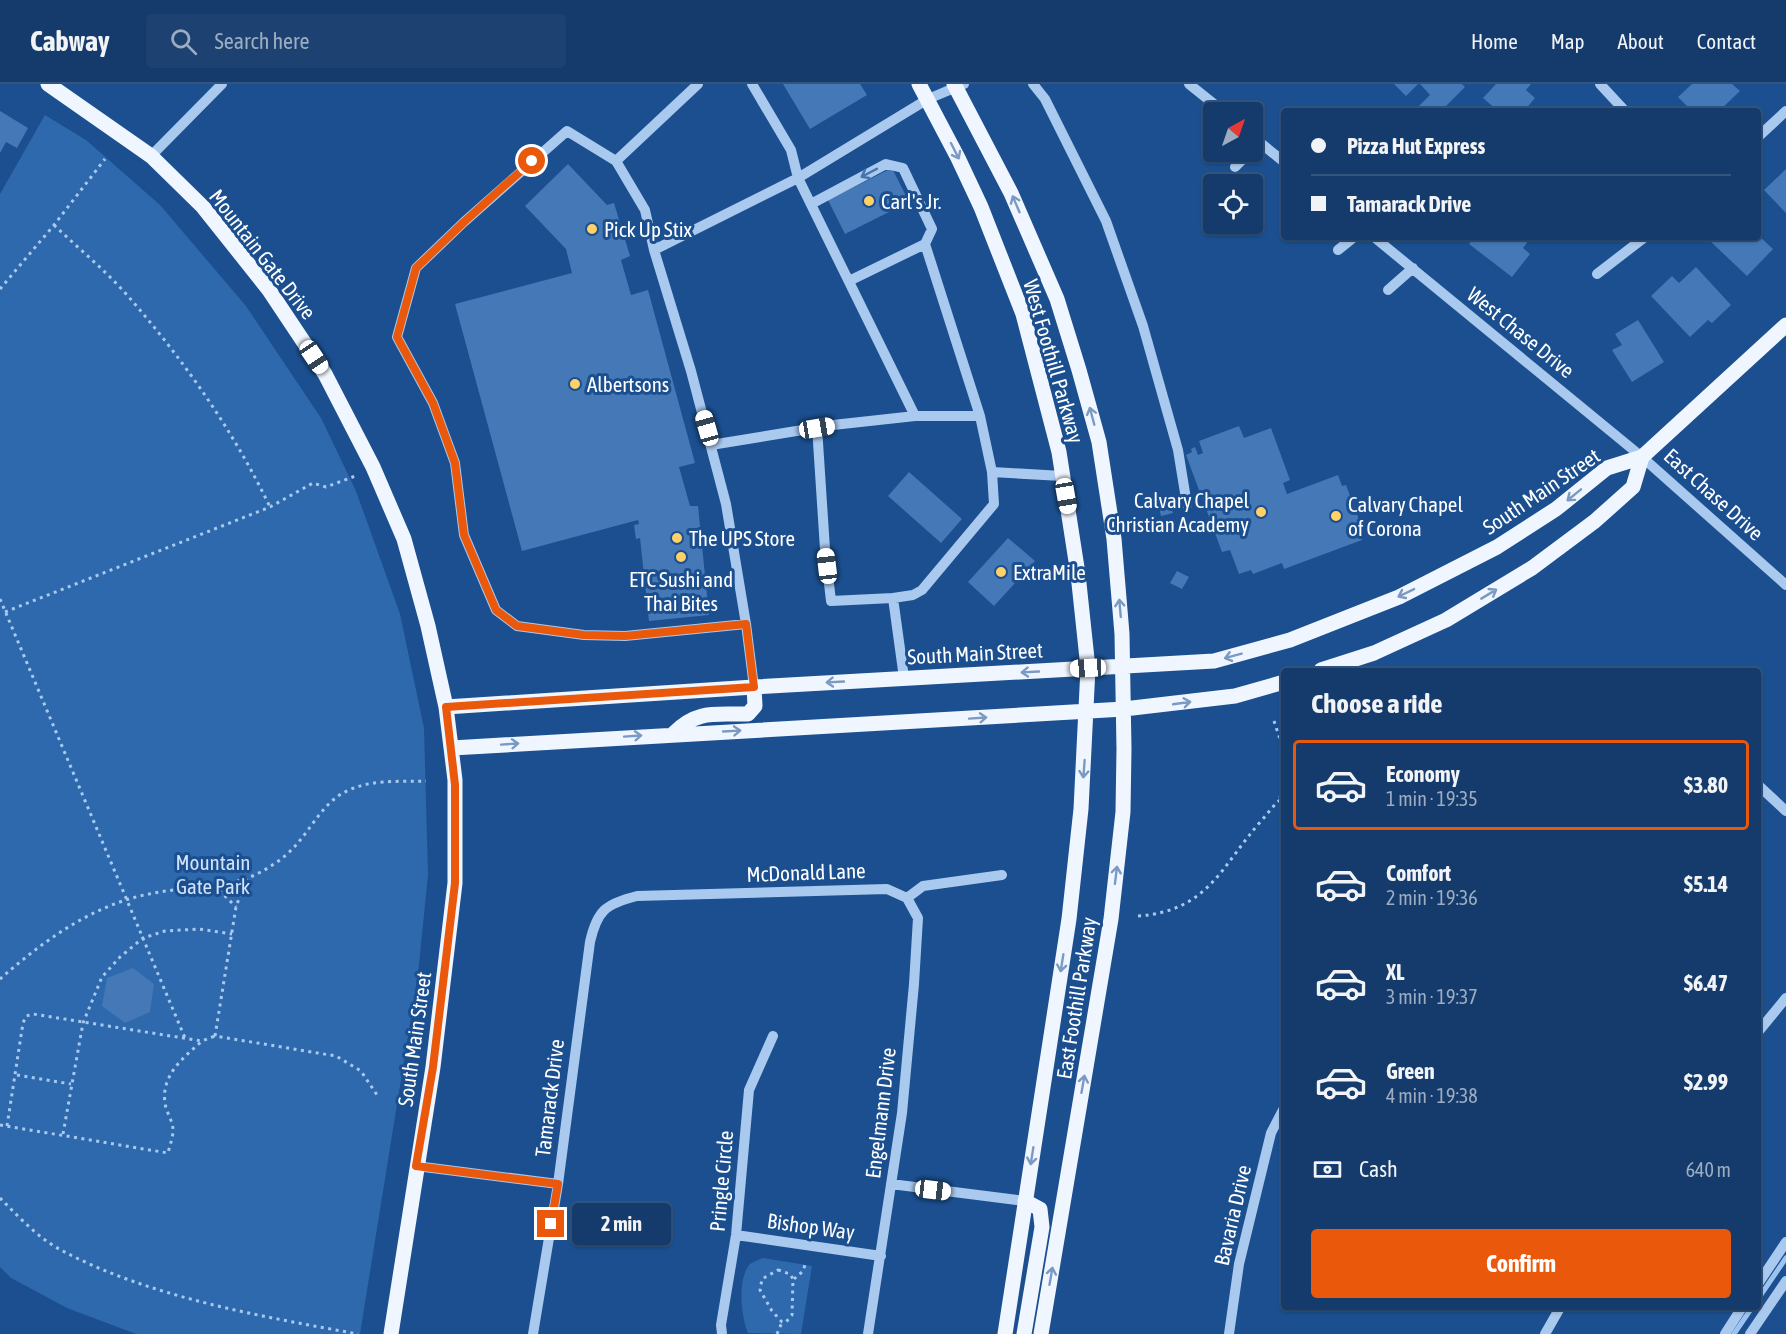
<!DOCTYPE html>
<html lang="en">
<head>
<meta charset="utf-8">
<style>
  :root { --surface:#143b6b; --page:#1d4271; --text:#f1f3f6; --muted:#9dadc1; --line:#33557e; --accent:#ea580c }
  body { margin:0; font-family:"Asap Condensed",sans-serif; background:var(--page); color:var(--text); height:100vh; display:flex; flex-direction:column; font-size:22px; white-space:nowrap }
  * { box-sizing:border-box; margin:0 }
  p { font-size:20px; color:var(--muted) }
  .icon { flex:none; width:33px; height:33px; fill:none; stroke:currentColor; stroke-width:2; stroke-linecap:round; stroke-linejoin:round }
  .map { position:relative; flex:1; overflow:hidden }
  .sheet { position:absolute; left:1281px; top:584px; width:480px; height:642px; display:flex; flex-direction:column; background:var(--surface); border-radius:6px; box-shadow:0 2px 4px #0004,0 0 0 2px var(--line) }
  .sheet>* { flex:none }
  .banner { position:absolute; left:1281px; top:24px; width:480px; height:132px; border-radius:6px; box-shadow:0 2px 4px #0004,0 0 0 2px var(--line); display:grid; align-content:center; height:132px; padding:0 30px; background:var(--surface) }
  .needle { width:39px; rotate:40deg }
  .buttons { position:absolute; left:1203px; top:18px; display:grid; gap:12px }
  .buttons a { display:grid; place-items:center; width:60px; height:60px; border-radius:6px; background:var(--surface); box-shadow:0 2px 4px #0004,0 0 0 2px var(--line); font-size:30px }
  .end { position:absolute; width:27px; height:27px; margin:-14px; border:8px solid #ea580c; background:#fff; box-shadow:0 0 0 3px #fff }
  .from { border-radius:50% }
  .bubble { position:absolute; height:42px; border-radius:6px; background:var(--surface); box-shadow:0 2px 4px #0004,0 0 0 2px var(--line); font-size:20px; font-weight:700; line-height:42px; text-align:center }
  .car { position:absolute; width:18px; height:36px; margin:-18px -9px; border-radius:8px; box-shadow:0 0 4px 2px #0007; background:linear-gradient(#fff 24%,#345 0 40%,#fff 0 76%,#345 0 86%,#fff 0) }
  .banner b { display:flex; align-items:center; gap:21px; height:57px; font-size:22px }
  .banner b+b { border-top:2px solid var(--line) }
  .banner i { width:15px; height:15px; background:var(--text) }
  ul { padding:0; list-style:none }
  li { display:flex; align-items:center; gap:18px; height:90px; margin:0 12px 9px; padding:0 18px; border:3px solid transparent; border-radius:6px }
  li div { flex:1 }
  li b { display:block; font-size:22px }
  li em { font-style:normal; font-weight:700 }
  li.active { border-color:var(--accent) }
  li>.icon { width:54px; height:54px; stroke-width:1.5 }
  h2 { padding:0 30px; font-size:27px; line-height:72px }
  .pay { display:flex; align-items:center; gap:15px; height:66px; padding:0 30px; font-size:22px }
  .pay p { margin-inline-start:auto }
  .button { display:flex; gap:12px; margin-top:auto; padding:12px 30px }
  .button a { flex:1; height:69px; border-radius:6px; background:var(--accent); color:#fff; font-size:24px; font-weight:700; line-height:69px; text-align:center }
  header { display:flex; align-items:center; gap:36px; box-sizing:border-box; height:84px; padding:0 30px; background:var(--surface); border-bottom:2px solid var(--line) }
  header strong { font-size:28px }
  nav { display:flex; gap:33px; margin-inline-start:auto; font-size:21px }
  .search { width:420px; height:54px; background:var(--page); display:flex; align-items:center; gap:15px; box-sizing:border-box; padding:0 21px; border-radius:6px; color:var(--muted); font-size:22px }
  .map>svg:first-child { display:block }
  .green { fill:#2e69ad }
  .lines { fill:none; stroke-linecap:round; stroke-linejoin:round }
  .stream { stroke:#9cc4f0; stroke-width:5 }
  .building { fill:#4478b7 }
  .path { stroke:#a9c9ee; stroke-width:3; stroke-dasharray:3 4.5; stroke-linecap:butt }
  .minor { stroke:#a9c9ee; stroke-width:10 }
  .major { stroke:#f0f6ff; stroke-width:15 }
  .oneway { stroke:#7b9ac1 }
  .oneway2 { stroke:#4674ac }
  .route { stroke:#ea580c; stroke-width:8 }
  .poi-dot { fill:#ffd166; stroke:#1b4f8f; stroke-width:2 }
  .labels { text-anchor:middle; dominant-baseline:central; stroke-width:6; stroke-linejoin:round; paint-order:stroke }
  .poi-label { font-size:21px; fill:#fff; stroke:#1b4f8f; text-anchor:start }
  .street-label { font-size:21px; fill:#fff; stroke:#1b4f8f }
  .park-label { font-size:21px; fill:#cfe3fa; stroke:#1b4f8f }
</style>
</head>
<body>
<header>
<strong>Cabway</strong>
<div class="search"><svg class="icon" aria-label="search" viewBox="0 0 24 24"><circle cx="10" cy="10" r="6"/><path d="M15 15l6 6"/></svg>Search here</div>
<nav><a>Home</a><a>Map</a><a>About</a><a>Contact</a></nav>
</header>
<div class="map">
<svg width="1786" height="1250" viewBox="0 0 1786 1250">
  <rect width="100%" height="100%" fill="#1b4f8f"/>
  <path class="green" d="M 45,31 L 86,56 L 160,121 L 246,222 L 321,334 L 356,407 L 400,530 L 424,644 L 428,791 L 418,890 L 360,1250 L 136,1250 L 67,1224 L 11,1194 L 0,1183 L 0,110 Z
    M 763,1174 L 812,1182 L 801,1250 L 748,1249 C 741,1233 737,1194 750,1180 C 754,1177 759,1176 763,1174 Z"/>
  <g class="lines">
    <path class="stream" d="M 1758,1215 L 1786,1174
      M 1734,1250 L 1753,1222"/>
  </g>
  <path class="building" d="M 783,0 L 860,0 L 867,11 L 810,45 Z
    M 1394,0 L 1418,0 L 1406,12 Z
    M 1420,0 L 1462,0 L 1465,3 L 1441,27 L 1414,27 L 1430,11 Z
    M 1496,0 L 1531,0 L 1526,6 L 1535,14 L 1524,27 L 1498,27 L 1483,14 Z
    M 1692,0 L 1732,0 L 1740,7 L 1719,27 L 1707,27 L 1704,23 L 1700,27 L 1692,27 L 1678,13 Z
    M 0,27 L 28,44 L 17,64 L 6,58 L 0,69 Z
    M 568,80 L 607,121 L 614,119 L 630,172 L 621,176 L 631,211 L 648,206 L 695,379 L 679,383 L 690,422 L 698,422 L 709,531 L 649,537 L 640,454 L 636,455 L 634,441 L 639,440 L 638,436 L 522,467 L 455,220 L 572,189 L 566,165 L 525,122 Z
    M 892,84 L 909,118 L 845,150 L 828,116 Z
    M 1786,85 L 1786,129 L 1764,106 Z
    M 1758,151 L 1773,165 L 1747,192 L 1710,157 L 1713,153 L 1758,153 Z
    M 1474,153 L 1531,153 L 1523,164 L 1530,170 L 1512,193 L 1469,160 Z
    M 1696,183 L 1731,221 L 1712,239 L 1708,236 L 1690,253 L 1651,212 L 1672,192 L 1679,199 Z
    M 1638,236 L 1664,278 L 1632,298 L 1612,266 L 1622,261 L 1615,250 Z
    M 1239,342 L 1244,354 L 1271,344 L 1290,396 L 1283,399 L 1287,410 L 1338,391 L 1342,402 L 1346,401 L 1364,449 L 1360,451 L 1362,456 L 1284,485 L 1282,479 L 1253,490 L 1251,486 L 1239,490 L 1230,466 L 1222,468 L 1186,371 L 1192,368 L 1191,365 L 1195,363 L 1198,371 L 1203,369 L 1199,357 Z
    M 909,388 L 962,435 L 941,459 L 888,412 Z
    M 1168,411 L 1173,429 L 1161,432 L 1157,414 Z
    M 1008,454 L 1035,477 L 994,522 L 968,498 Z
    M 1177,487 L 1189,493 L 1182,505 L 1170,499 Z
    M 133,884 L 154,900 L 150,928 L 125,939 L 102,922 L 107,894 Z"/>
  <g class="lines">
    <path class="path" d="M 54,141 C 78,164 105,186 127,211 C 183,275 233,346 270,423
      M 0,205 L 54,141 L 105,75
      M 0,515 L 185,954
      M 5,528 L 270,423 L 313,399 L 326,403 L 358,391
      M 1274,637 L 1284,667
      M 1280,714 L 1284,689
      M 246,795 L 236,823 L 215,952 L 336,972 L 361,987 L 377,1011
      M 214,801 L 236,823
      M 1138,832 C 1209,827 1221,782 1262,736 C 1269,728 1275,719 1284,713
      M 0,895 C 42,858 92,821 149,810 C 174,805 200,803 225,799 C 233,798 241,797 248,794 C 265,787 284,775 296,761 C 313,742 325,716 349,706 C 373,695 401,698 426,697
      M 17,991 L 71,1000
      M 0,1041 L 168,1069 C 170,1061 173,1053 173,1046 C 173,1037 166,1028 165,1019 C 161,991 183,974 202,957
      M 7,1042 L 23,939 L 26,932 L 33,930 L 202,957 L 215,952
      M 63,1050 L 83,939 L 102,893 L 120,873 L 143,854 L 165,847 L 199,845 L 232,850
      M 0,1114 C 18,1132 36,1152 59,1165 C 148,1213 259,1232 358,1250
      M 778,1186 L 790,1190 L 793,1195 L 792,1231 L 786,1238 L 782,1238 L 772,1227 L 760,1206 L 762,1195 Z
      M 794,1195 L 803,1187 L 806,1178
      M 777,1250 L 782,1238"/>
    <path class="minor" d="M 752,0 L 791,66 L 798,94 L 915,332 L 980,332 L 992,388 L 1062,392
      M 1033,0 L 1045,15 L 1106,137 L 1143,242 L 1178,366 L 1187,421
      M 1189,0 L 1224,28
      M 1600,0 L 1625,27
      M 1252,52 L 1284,78
      M 1758,53 L 1786,27
      M 151,72 L 222,0
      M 616,77 L 698,0
      M 1235,83 L 1250,68
      M 811,120 L 886,80 L 903,84 L 932,145 L 925,160
      M 1374,153 L 1642,373 L 1786,501
      M 654,166 L 798,94 L 928,15 L 964,0
      M 1338,166 L 1354,153
      M 1597,190 L 1645,153
      M 849,197 L 925,160 L 980,332
      M 1388,206 L 1413,184
      M 817,343 L 825,465 L 831,517 L 893,514 L 904,594
      M 711,361 L 833,341 L 915,332
      M 893,514 L 913,511 L 922,506 L 994,420 L 992,388
      M 746,540 L 726,420 L 691,287 L 654,166 L 645,126 L 616,77 L 567,47 L 464,138 L 416,184 L 397,253 L 433,319 L 455,379 L 464,451 L 496,526 L 517,542 L 584,551 L 625,552 L 746,540 L 754,603
      M 1758,701 L 1786,727
      M 1758,948 L 1786,914
      M 416,1082 L 558,1100
      M 891,1100 L 1025,1117
      M 736,1151 L 881,1172
      M 1758,1200 L 1786,1158
      M 533,1250 L 558,1100 L 590,858 C 597,827 605,820 637,812 L 887,805 L 907,814 L 923,802 L 1002,791
      M 722,1250 L 721,1241 L 736,1151 L 749,1006 L 773,952
      M 868,1250 L 902,1029 L 914,900 L 918,834 L 907,814
      M 1229,1250 L 1239,1180 L 1271,1049 L 1284,1024
      M 1545,1250 L 1561,1222
      M 1725,1250 L 1743,1222
      M 1750,1250 L 1786,1197"/>
    <path class="major" d="M 48,0 L 151,72 L 203,123 L 269,206 L 325,290 L 373,383 L 404,455 L 428,542 L 446,623 L 455,696 L 455,799 L 433,983 L 391,1250
      M 919,0 L 958,74 L 981,123 L 1023,230 L 1059,368 L 1078,490 L 1088,584 L 1081,725 L 1069,835 L 1005,1250
      M 954,0 L 1011,109 L 1057,215 L 1079,286 L 1099,358 L 1114,455 L 1122,550 L 1124,665 L 1123,728 L 1111,835 L 1041,1250
      M 1321,586 L 1374,569 L 1446,536 L 1532,484 L 1595,437 L 1633,403 L 1642,373
      M 446,623 L 754,603 L 1214,577 L 1290,556 L 1399,513 L 1497,463 L 1556,425 L 1607,384 L 1642,373 L 1786,241
      M 674,649 C 698,625 716,631 748,630 L 755,622 L 754,603
      M 452,664 L 1124,625 L 1235,612 L 1284,598
      M 1024,1250 L 1042,1143 L 1040,1125 L 1025,1117"/>
  </g>
  <defs><path id="oneway-shaft" d="M-6 0H5M1.5-3L5.5 0L1.5 3" fill="none" stroke-width="1.6" stroke-linecap="round" stroke-linejoin="round" transform="scale(1.5)"/></defs>
  <g class="oneway">
    <use href="#oneway-shaft" transform="translate(955 67) rotate(63)"/>
    <use href="#oneway-shaft" transform="translate(1016 120) rotate(-113)"/>
    <use href="#oneway-shaft" transform="translate(1092 332) rotate(-105)"/>
    <use href="#oneway-shaft" transform="translate(1574 411) rotate(141)"/>
    <use href="#oneway-shaft" transform="translate(1406 509) rotate(154)"/>
    <use href="#oneway-shaft" transform="translate(1489 510) rotate(-31)"/>
    <use href="#oneway-shaft" transform="translate(1120 524) rotate(-95)"/>
    <use href="#oneway-shaft" transform="translate(1233 572) rotate(165)"/>
    <use href="#oneway-shaft" transform="translate(1030 588) rotate(177)"/>
    <use href="#oneway-shaft" transform="translate(835 598) rotate(177)"/>
    <use href="#oneway-shaft" transform="translate(1182 619) rotate(-8)"/>
    <use href="#oneway-shaft" transform="translate(978 634) rotate(-4)"/>
    <use href="#oneway-shaft" transform="translate(732 647) rotate(-3)"/>
    <use href="#oneway-shaft" transform="translate(633 652) rotate(-4)"/>
    <use href="#oneway-shaft" transform="translate(510 660) rotate(-4)"/>
    <use href="#oneway-shaft" transform="translate(1084 685) rotate(94)"/>
    <use href="#oneway-shaft" transform="translate(1116 791) rotate(-83)"/>
    <use href="#oneway-shaft" transform="translate(1062 879) rotate(99)"/>
    <use href="#oneway-shaft" transform="translate(1083 1000) rotate(-80)"/>
    <use href="#oneway-shaft" transform="translate(1032 1072) rotate(99)"/>
    <use href="#oneway-shaft" transform="translate(1051 1192) rotate(-80)"/>
  </g>
  <use class="oneway2" href="#oneway-shaft" transform="translate(869 89) rotate(152)"/>
  <g class="lines">
    <path class="route" d="M 532,77 L 464,138 L 416,184 L 397,253 L 433,319 L 455,379 L 464,451 L 496,526 L 517,542 L 584,551 L 625,552 L 746,540 L 754,603 L 446,623 L 455,701 L 455,799 L 433,983 L 416,1082 L 558,1100 L 551,1140"/>
  </g>
  <g class="poi-dot">
    <circle cx="869" cy="117" r="6"/>
    <circle cx="592" cy="145" r="6"/>
    <circle cx="575" cy="300" r="6"/>
    <circle cx="1261" cy="428" r="6"/>
    <circle cx="1336" cy="432" r="6"/>
    <circle cx="677" cy="454" r="6"/>
    <circle cx="681" cy="473" r="6"/>
    <circle cx="1001" cy="488" r="6"/>
  </g>
  <g class="labels">
    <g class="poi-label">
      <text x="881" y="117">Carl's Jr.</text>
      <text x="604" y="145">Pick Up Stix</text>
      <text x="587" y="300">Albertsons</text>
      <text x="1249" y="416" text-anchor="end">Calvary Chapel<tspan x="1249" dy="24">Christian Academy</tspan></text>
      <text x="1348" y="420">Calvary Chapel<tspan x="1348" dy="24">of Corona</tspan></text>
      <text x="689" y="454">The UPS Store</text>
      <text x="1013" y="488">ExtraMile</text>
      <text x="681" y="495" text-anchor="middle">ETC Sushi and<tspan x="681" dy="24">Thai Bites</tspan></text>
    </g>
    <g class="street-label">
      <text transform="translate(263 170) rotate(52)">Mountain Gate Drive</text>
      <text transform="translate(1521 248) rotate(39)">West Chase Drive</text>
      <text transform="translate(1054 277) rotate(74)">West Foothill Parkway</text>
      <text transform="translate(1541 407) rotate(-34)">South Main Street</text>
      <text transform="translate(1714 410) rotate(42)">East Chase Drive</text>
      <text transform="translate(975 569) rotate(-3)">South Main Street</text>
      <text transform="translate(806 788) rotate(-2)">McDonald Lane</text>
      <text transform="translate(1076 914) rotate(-81)">East Foothill Parkway</text>
      <text transform="translate(414 955) rotate(-82)">South Main Street</text>
      <text transform="translate(549 1014) rotate(-83)">Tamarack Drive</text>
      <text transform="translate(880 1029) rotate(-83)">Engelmann Drive</text>
      <text transform="translate(721 1097) rotate(-85)">Pringle Circle</text>
      <text transform="translate(1232 1131) rotate(-77)">Bavaria Drive</text>
      <text transform="translate(811 1142) rotate(8)">Bishop Way</text>
    </g>
    <g class="park-label">
      <text x="213" y="778">Mountain<tspan x="213" dy="24">Gate Park</tspan></text>
    </g>
  </g>
</svg>
<div class="buttons">
<a><svg class="needle" viewBox="-14 -14 28 28"><path d="M0-13l5 13h-10z" fill="#e53935"/><path d="M0 13l5-13h-10z" fill="#9dadc1"/></svg></a>
<a><svg class="icon" aria-label="locate" viewBox="0 0 24 24"><circle cx="12" cy="12" r="6"/><path d="M12 2v4M12 18v4M2 12h4M18 12h4"/></svg></a>
</div>
<i class="end from" style="left:532px;top:77px"></i>
<i class="end" style="left:551px;top:1140px"></i>
<div class="bubble" style="left:572px;top:1119px;width:99px">2 min</div>
<i class="car" style="left:314px;top:273px;rotate:146deg"></i>
<i class="car" style="left:707px;top:344px;rotate:344deg"></i>
<i class="car" style="left:817px;top:344px;rotate:81deg"></i>
<i class="car" style="left:1066px;top:412px;rotate:170deg"></i>
<i class="car" style="left:827px;top:482px;rotate:353deg"></i>
<i class="car" style="left:1088px;top:584px;rotate:267deg"></i>
<i class="car" style="left:933px;top:1106px;rotate:97deg"></i>
<div class="banner">
<b><i class="from"></i>Pizza Hut Express</b>
<b><i></i>Tamarack Drive</b>
</div>
<section class="sheet">
<h2>Choose a ride</h2>
<ul>
<li class="active"><svg class="icon" aria-label="car" viewBox="0 0 24 24"><path d="M5 17H2v-5l4-1 3-4h7l3 4 3 1v5h-3M9 17h6M6 11h13"/><circle cx="7" cy="17" r="2"/><circle cx="17" cy="17" r="2"/></svg><div><b>Economy</b><p>1 min · 19:35</p></div><em>$3.80</em></li>
<li><svg class="icon" aria-label="car" viewBox="0 0 24 24"><path d="M5 17H2v-5l4-1 3-4h7l3 4 3 1v5h-3M9 17h6M6 11h13"/><circle cx="7" cy="17" r="2"/><circle cx="17" cy="17" r="2"/></svg><div><b>Comfort</b><p>2 min · 19:36</p></div><em>$5.14</em></li>
<li><svg class="icon" aria-label="car" viewBox="0 0 24 24"><path d="M5 17H2v-5l4-1 3-4h7l3 4 3 1v5h-3M9 17h6M6 11h13"/><circle cx="7" cy="17" r="2"/><circle cx="17" cy="17" r="2"/></svg><div><b>XL</b><p>3 min · 19:37</p></div><em>$6.47</em></li>
<li><svg class="icon" aria-label="car" viewBox="0 0 24 24"><path d="M5 17H2v-5l4-1 3-4h7l3 4 3 1v5h-3M9 17h6M6 11h13"/><circle cx="7" cy="17" r="2"/><circle cx="17" cy="17" r="2"/></svg><div><b>Green</b><p>4 min · 19:38</p></div><em>$2.99</em></li>
</ul>
<div class="pay"><svg class="icon" aria-label="cash" viewBox="0 0 24 24"><path d="M3 7h18v10H3z"/><circle cx="12" cy="12" r="2"/></svg>Cash<p>640 m</p></div>
<div class="button"><a>Confirm</a></div>
</section>
</div>
</body>
</html>
